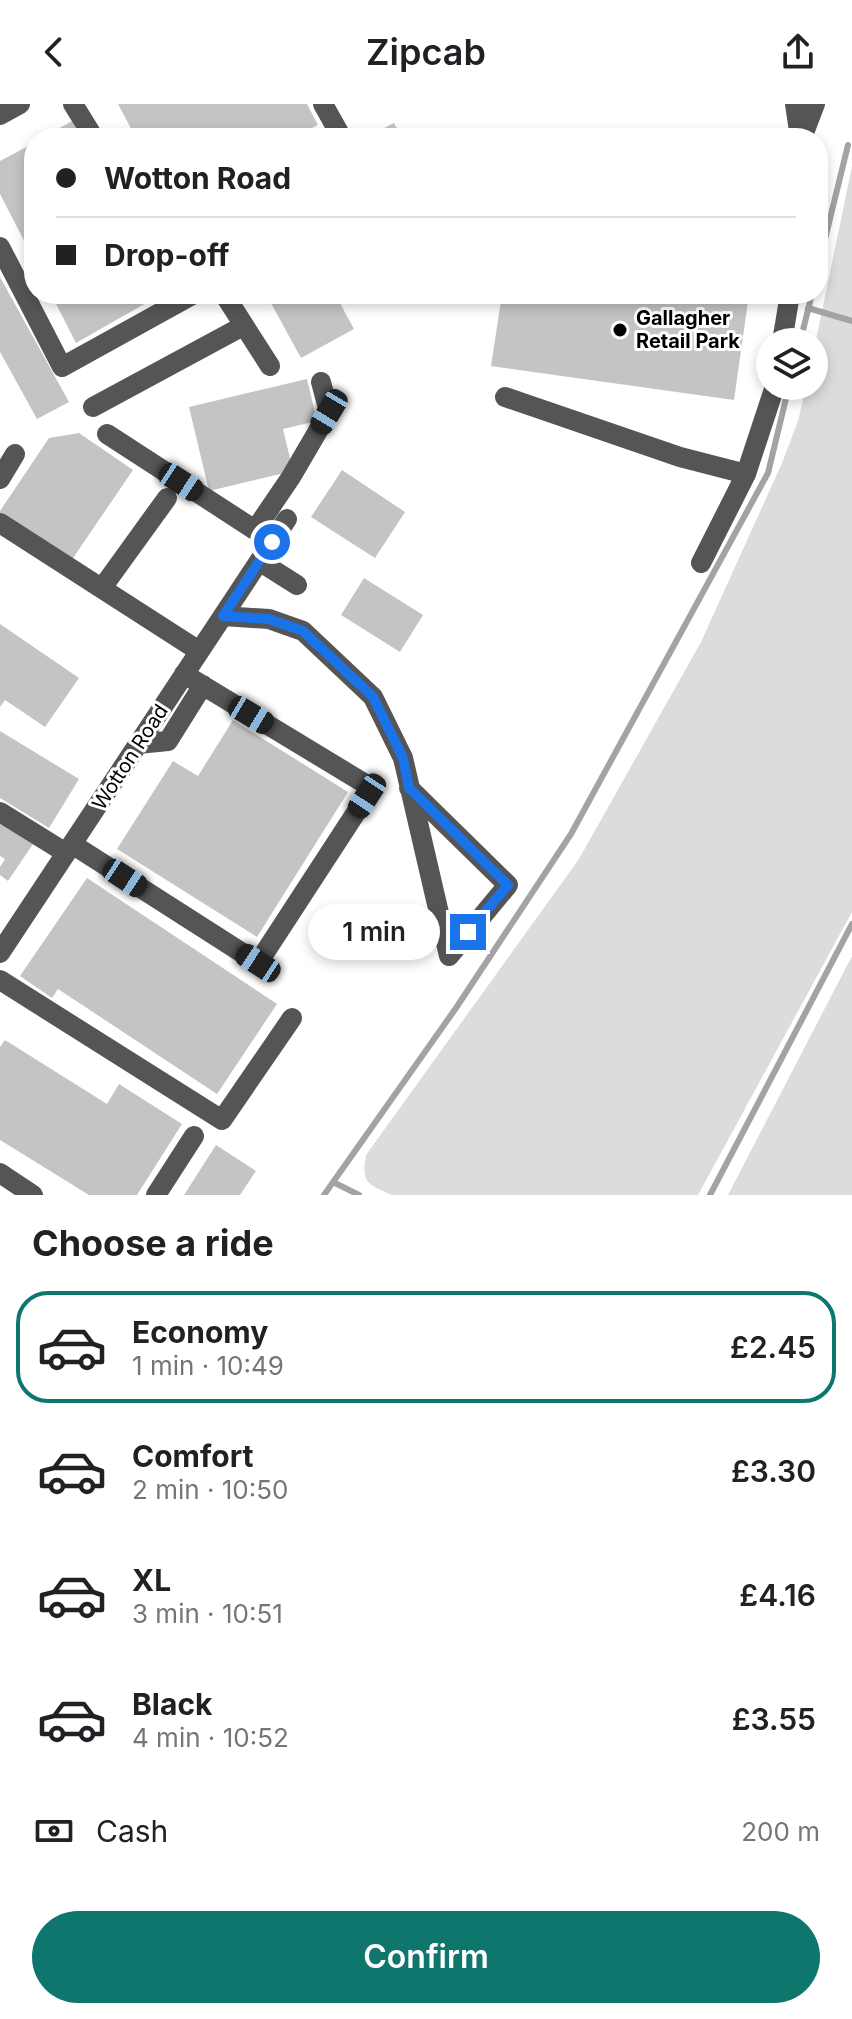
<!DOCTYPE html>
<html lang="en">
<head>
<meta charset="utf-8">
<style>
  :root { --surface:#fff; --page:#f6f6f6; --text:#202124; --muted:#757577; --line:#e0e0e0; --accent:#0f766e }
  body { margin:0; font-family:Inter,sans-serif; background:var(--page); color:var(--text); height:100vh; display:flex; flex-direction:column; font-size:30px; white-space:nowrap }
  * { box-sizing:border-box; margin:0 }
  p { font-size:26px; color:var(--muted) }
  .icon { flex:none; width:44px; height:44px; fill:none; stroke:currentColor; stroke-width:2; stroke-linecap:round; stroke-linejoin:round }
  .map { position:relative; height:1091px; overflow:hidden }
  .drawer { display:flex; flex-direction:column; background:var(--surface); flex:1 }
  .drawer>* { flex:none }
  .banner { position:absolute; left:24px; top:24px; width:804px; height:176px; border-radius:32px; box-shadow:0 4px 12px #0003; display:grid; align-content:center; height:176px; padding:0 32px; background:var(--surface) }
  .buttons { position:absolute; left:756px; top:224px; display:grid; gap:16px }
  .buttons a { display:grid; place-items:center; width:72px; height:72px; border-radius:50%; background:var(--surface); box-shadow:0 4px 12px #0003; font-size:40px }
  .end { position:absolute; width:36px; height:36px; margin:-18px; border:10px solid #1a73e8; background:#fff; box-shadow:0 0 0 4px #fff }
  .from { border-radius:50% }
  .bubble { position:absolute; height:56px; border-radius:28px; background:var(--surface); box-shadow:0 4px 12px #0003; font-size:26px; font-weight:600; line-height:56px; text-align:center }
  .car { position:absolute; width:24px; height:48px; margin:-24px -12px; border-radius:10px; box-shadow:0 0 6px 2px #0007; background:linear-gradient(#222 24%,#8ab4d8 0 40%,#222 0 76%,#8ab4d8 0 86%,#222 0) }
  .banner b { display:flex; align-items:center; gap:28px; height:76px; font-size:30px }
  .banner b+b { border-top:2px solid var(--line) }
  .banner i { width:20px; height:20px; background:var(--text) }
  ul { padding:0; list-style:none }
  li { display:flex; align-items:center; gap:24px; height:112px; margin:0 16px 12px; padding:0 16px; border:4px solid transparent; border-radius:32px }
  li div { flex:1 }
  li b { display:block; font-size:30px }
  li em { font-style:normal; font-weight:600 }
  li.active { border-color:var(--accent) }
  li>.icon { width:72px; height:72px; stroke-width:1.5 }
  h2 { padding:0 32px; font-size:36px; line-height:96px }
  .pay { display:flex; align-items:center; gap:20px; height:88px; padding:0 32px; font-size:30px }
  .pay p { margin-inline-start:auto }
  .action { display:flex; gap:16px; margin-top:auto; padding:16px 32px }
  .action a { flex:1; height:92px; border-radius:48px; background:var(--accent); color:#fff; font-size:32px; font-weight:600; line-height:92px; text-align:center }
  header { display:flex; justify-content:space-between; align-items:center; height:104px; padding:0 32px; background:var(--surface); font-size:36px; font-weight:600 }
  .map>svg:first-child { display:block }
  .green { fill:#dcdcdc }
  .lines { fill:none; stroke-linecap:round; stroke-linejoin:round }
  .stream { stroke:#a3a3a3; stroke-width:6 }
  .building { fill:#c4c4c4 }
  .minor { stroke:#555; stroke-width:20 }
  .route { stroke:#1a73e8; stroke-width:10 }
  .poi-dot { fill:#000; stroke:#fff; stroke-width:3 }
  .labels { text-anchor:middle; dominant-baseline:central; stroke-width:6; stroke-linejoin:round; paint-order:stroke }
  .poi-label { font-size:20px; font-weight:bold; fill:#000; stroke:#fff; text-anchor:start }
  .street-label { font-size:20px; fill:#000; stroke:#fff }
</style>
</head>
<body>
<header><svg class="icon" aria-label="back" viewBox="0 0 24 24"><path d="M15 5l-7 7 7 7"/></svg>Zipcab<svg class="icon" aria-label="share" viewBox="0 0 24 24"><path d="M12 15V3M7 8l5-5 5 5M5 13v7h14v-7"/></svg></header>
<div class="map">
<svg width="852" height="1091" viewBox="0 0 852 1091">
  <rect width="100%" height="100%" fill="#fff"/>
  <path class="green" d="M 852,62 L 852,808 L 698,1091 L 392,1091 C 368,1080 361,1080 366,1051 L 579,755 L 701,538 L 782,359 L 798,317 L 806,282 L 814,282 L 814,246 Z
    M 852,852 L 852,1091 L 728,1091 Z"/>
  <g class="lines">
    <path class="stream" d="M 818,164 L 848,41
      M 808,204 L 852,217
      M 800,238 L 812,190
      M 333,1078 L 359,1091
      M 324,1091 L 456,904 L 571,730 L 768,369 L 789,282
      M 710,1091 L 852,820"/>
  </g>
  <path class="building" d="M 118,0 L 307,0 L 318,21 L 292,34 L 136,34 Z
    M 72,17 L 81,34 L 42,34 Z
    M 394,19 L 402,34 L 373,34 L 371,31 Z
    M 34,39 L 34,156 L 0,90 L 0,57 Z
    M 0,173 L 69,298 L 37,315 L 0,248 Z
    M 51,190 L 162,190 L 76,239 Z
    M 266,190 L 335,190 L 354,225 L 301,254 Z
    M 502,190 L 749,190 L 734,296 L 491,262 Z
    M 307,275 L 317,317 L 283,325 L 293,367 L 209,387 L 189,303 Z
    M 79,329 L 133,366 L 71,457 L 0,410 L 0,407 L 49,334 Z
    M 342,366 L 405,408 L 375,454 L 311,413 Z
    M 364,474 L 423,511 L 400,548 L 341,511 Z
    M 0,520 L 79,574 L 45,623 L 5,596 L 0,603 Z
    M 233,616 L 348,688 L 257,833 L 117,745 L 173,657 L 198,672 Z
    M 0,627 L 79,675 L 49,724 L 0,694 Z
    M 0,718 L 33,740 L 8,777 L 0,771 L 0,763 L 5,755 L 0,752 Z
    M 87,774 L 277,900 L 217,990 L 58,885 L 52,894 L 20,872 Z
    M 5,936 L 107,1000 L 119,980 L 182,1020 L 137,1091 L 89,1091 L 0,1036 L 0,943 Z
    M 216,1041 L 256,1067 L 240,1091 L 184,1091 Z"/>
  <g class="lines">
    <path class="minor" d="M 73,0 L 94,34
      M 323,0 L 342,34
      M 795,0 L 800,34
      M 0,11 L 20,0
      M 802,34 L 815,0
      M 0,143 L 62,263 L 194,190
      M 224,190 L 270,262
      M 782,238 L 790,190
      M 505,293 L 680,353 L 746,370
      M 93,303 L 243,222
      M 107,330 L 255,426 L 291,373 L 329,308 L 321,278
      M 0,375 L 15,350
      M 0,419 L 199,547
      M 259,457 L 297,481
      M 701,459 L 746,370 L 775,282
      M 102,484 L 167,394
      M 223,512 L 269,515 L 303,527 L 373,593 L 403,654 L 449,852 L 508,781 L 409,684
      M 138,640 L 168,637 L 203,581
      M 0,708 L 66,749
      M 72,740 L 258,859 L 372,684 L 184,570
      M 0,849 L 287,415
      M 0,876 L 222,1016 L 292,914
      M 0,1069 L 33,1091
      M 156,1091 L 194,1032"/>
  </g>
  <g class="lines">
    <path class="route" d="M 272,438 L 223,512 L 269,515 L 303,527 L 373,593 L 403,654 L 409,684 L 508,781 L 468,828"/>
  </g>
  <circle class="poi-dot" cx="620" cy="226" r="8"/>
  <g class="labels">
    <g class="poi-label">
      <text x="636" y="214">Gallagher<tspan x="636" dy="23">Retail Park</tspan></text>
    </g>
    <g class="street-label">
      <text transform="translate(130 653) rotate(-57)">Wotton Road</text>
    </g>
  </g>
</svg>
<div class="buttons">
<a><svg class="icon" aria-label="layers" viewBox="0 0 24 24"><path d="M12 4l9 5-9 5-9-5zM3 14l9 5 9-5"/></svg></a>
</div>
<i class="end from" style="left:272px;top:438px"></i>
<i class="end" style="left:468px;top:828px"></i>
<div class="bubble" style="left:308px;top:800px;width:132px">1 min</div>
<i class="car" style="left:329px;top:308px;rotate:211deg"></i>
<i class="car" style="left:181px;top:378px;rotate:123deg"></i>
<i class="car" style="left:251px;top:611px;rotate:121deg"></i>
<i class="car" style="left:367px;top:692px;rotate:213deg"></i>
<i class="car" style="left:125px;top:774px;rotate:123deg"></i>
<i class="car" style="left:258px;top:859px;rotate:303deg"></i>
<div class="banner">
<b><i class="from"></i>Wotton Road</b>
<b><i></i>Drop-off</b>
</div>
</div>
<section class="drawer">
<h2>Choose a ride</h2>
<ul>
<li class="active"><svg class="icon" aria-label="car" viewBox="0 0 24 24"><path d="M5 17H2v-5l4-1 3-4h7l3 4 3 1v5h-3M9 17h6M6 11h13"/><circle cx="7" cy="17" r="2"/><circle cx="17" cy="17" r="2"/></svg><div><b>Economy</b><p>1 min · 10:49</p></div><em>£2.45</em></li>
<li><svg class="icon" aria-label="car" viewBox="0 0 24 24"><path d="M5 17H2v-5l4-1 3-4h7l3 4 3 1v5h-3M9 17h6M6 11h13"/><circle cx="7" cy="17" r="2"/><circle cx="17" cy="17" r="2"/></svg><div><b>Comfort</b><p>2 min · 10:50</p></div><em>£3.30</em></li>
<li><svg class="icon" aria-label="car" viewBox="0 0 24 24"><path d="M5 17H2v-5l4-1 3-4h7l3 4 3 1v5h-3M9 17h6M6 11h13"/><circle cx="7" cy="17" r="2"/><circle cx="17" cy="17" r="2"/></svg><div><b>XL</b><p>3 min · 10:51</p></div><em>£4.16</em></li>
<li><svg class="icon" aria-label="car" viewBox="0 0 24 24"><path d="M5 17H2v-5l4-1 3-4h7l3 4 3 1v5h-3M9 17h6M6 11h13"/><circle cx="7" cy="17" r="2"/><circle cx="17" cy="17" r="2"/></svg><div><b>Black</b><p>4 min · 10:52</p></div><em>£3.55</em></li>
</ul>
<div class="pay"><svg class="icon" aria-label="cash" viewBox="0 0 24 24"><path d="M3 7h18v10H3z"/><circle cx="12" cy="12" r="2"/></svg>Cash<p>200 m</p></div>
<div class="action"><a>Confirm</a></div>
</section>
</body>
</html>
